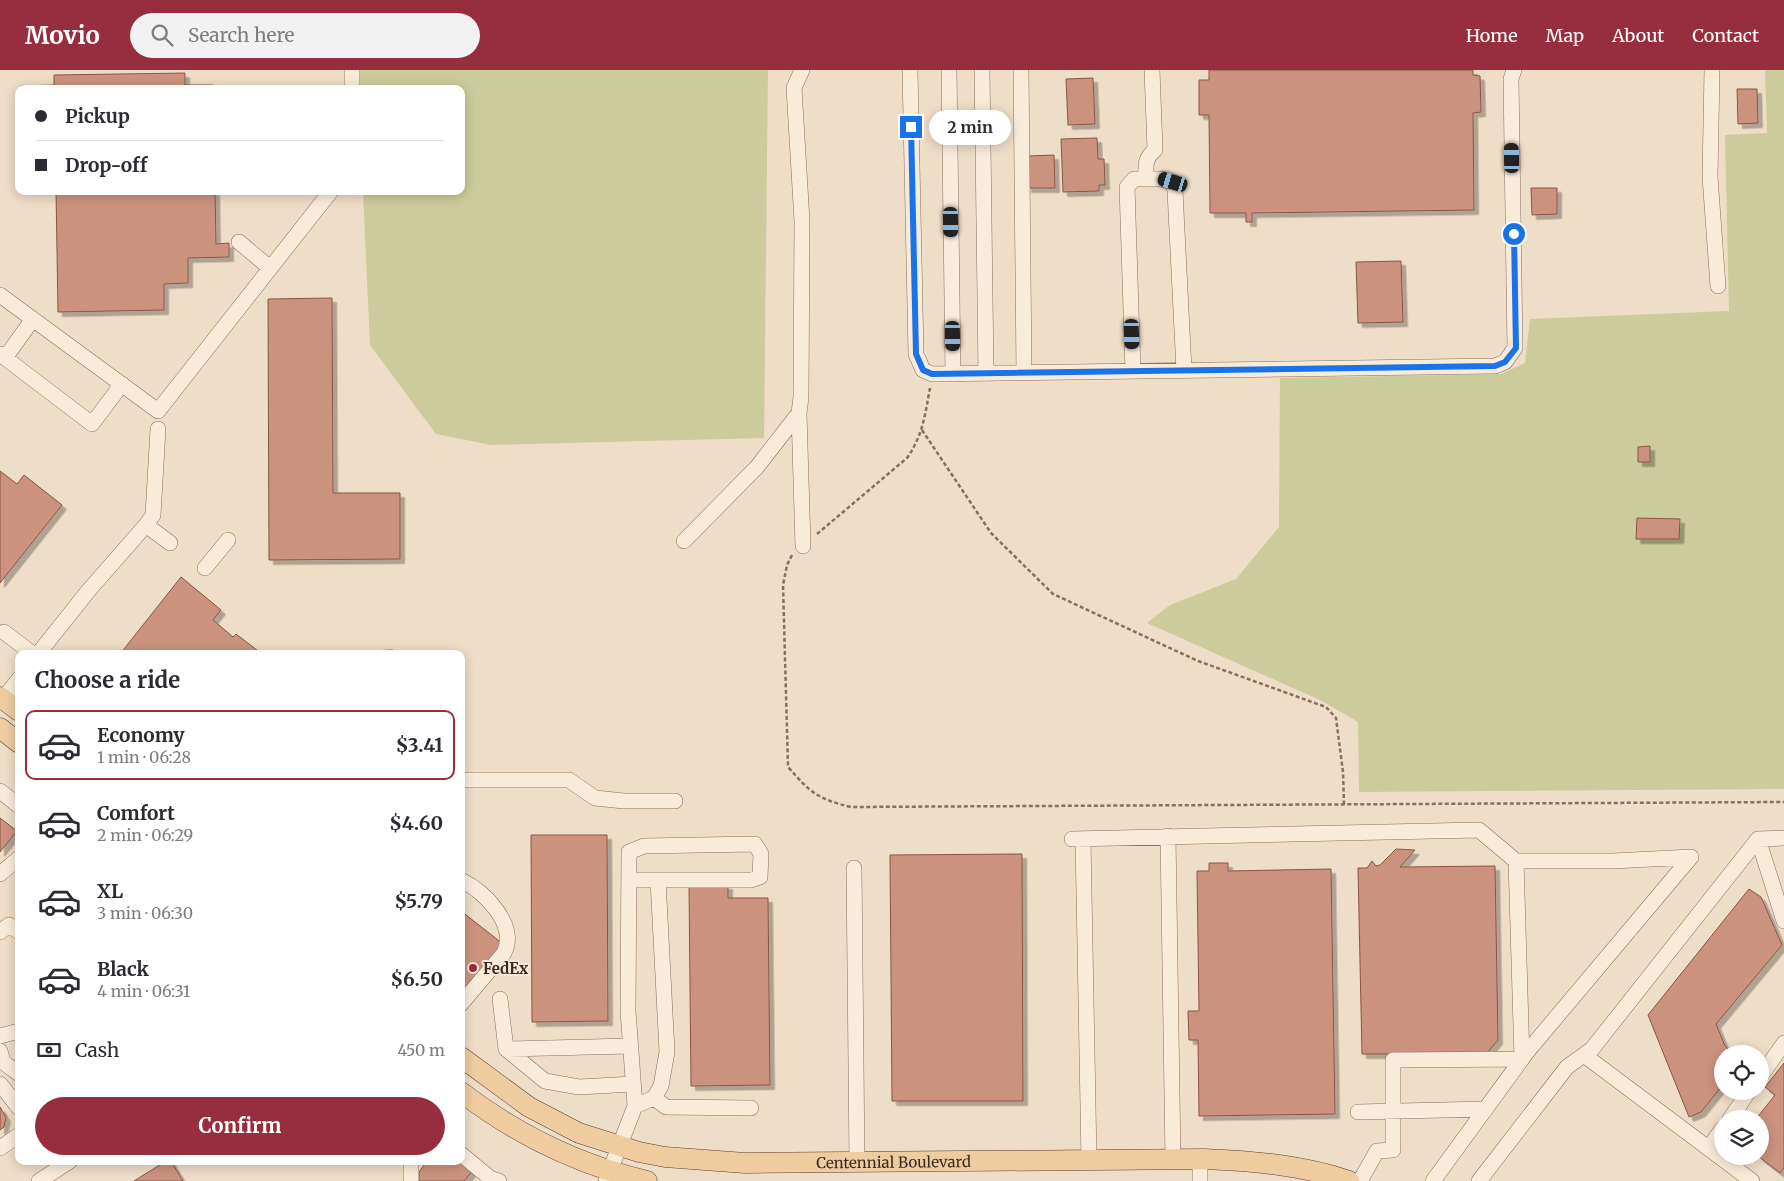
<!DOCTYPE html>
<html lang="en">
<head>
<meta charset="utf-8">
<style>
  :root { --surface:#fff; --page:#f2f2f3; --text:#2b2b33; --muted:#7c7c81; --line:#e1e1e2; --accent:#972e3d }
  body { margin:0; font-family:Merriweather,serif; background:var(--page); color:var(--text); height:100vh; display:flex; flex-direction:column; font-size:19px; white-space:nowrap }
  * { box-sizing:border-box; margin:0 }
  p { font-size:16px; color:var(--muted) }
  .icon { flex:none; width:28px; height:28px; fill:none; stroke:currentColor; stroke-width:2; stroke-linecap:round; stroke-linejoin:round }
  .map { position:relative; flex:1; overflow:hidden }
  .drawer { position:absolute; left:15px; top:580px; width:450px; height:515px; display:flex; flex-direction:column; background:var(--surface); border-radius:10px; box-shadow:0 2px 12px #0003 }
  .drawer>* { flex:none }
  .banner { position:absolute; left:15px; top:15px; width:450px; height:110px; border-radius:10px; box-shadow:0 2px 12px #0003; display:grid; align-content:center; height:110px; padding:0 20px; background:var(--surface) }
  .buttons { position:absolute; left:1714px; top:975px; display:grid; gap:10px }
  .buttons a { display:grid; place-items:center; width:55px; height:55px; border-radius:50%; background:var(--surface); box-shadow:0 2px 12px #0003; font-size:25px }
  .end { position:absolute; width:22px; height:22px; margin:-11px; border:6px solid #1a73e8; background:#fff; box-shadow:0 0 0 2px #fff }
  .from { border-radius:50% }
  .bubble { position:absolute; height:35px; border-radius:18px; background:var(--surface); box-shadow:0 2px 12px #0003; font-size:16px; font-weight:700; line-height:35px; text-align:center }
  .car { position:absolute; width:15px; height:30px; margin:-15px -8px; border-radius:6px; box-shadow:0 0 4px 1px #0007; background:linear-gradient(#222 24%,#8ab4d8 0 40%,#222 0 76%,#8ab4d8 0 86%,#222 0) }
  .banner b { display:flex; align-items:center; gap:18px; height:48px; font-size:19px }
  .banner b+b { border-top:1px solid var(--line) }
  .banner i { width:12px; height:12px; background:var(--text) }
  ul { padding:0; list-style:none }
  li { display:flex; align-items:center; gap:15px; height:70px; margin:0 10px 8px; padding:0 10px; border:2px solid transparent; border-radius:10px }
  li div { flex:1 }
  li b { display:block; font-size:19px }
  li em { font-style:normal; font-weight:700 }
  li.selected { border-color:var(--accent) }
  li>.icon { width:45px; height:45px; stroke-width:1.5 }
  h2 { padding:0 20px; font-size:22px; line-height:60px }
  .pay { display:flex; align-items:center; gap:12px; height:55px; padding:0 20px; font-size:19px }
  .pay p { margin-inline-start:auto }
  .primary-button { display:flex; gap:10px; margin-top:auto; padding:10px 20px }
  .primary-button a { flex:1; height:58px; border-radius:30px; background:var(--accent); color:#fff; font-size:20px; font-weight:700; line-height:58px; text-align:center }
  header { display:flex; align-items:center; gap:30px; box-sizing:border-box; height:70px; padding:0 25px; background:var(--accent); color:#fff }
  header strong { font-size:24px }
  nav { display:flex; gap:28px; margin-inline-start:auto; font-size:18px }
  .search { width:350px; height:45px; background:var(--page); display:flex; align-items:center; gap:12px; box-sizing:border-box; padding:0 18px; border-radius:28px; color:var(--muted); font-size:19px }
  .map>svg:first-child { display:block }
  .green { fill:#cccb9b }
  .building { fill:#cb937e; stroke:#885543; filter:url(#shadow) }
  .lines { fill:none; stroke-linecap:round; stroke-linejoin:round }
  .minor-casing { stroke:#896e5d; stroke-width:16 }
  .major-casing { stroke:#573d31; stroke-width:21 }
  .path { stroke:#896e5d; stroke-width:2.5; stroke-dasharray:4 2.5; stroke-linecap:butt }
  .minor { stroke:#f8ebda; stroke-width:15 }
  .major { stroke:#efcca0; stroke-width:20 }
  .route { stroke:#1a73e8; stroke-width:6 }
  .poi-dot { fill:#972e3d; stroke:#f5e8d6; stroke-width:2 }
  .labels { text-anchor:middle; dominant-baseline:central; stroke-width:4; stroke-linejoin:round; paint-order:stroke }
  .poi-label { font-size:15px; font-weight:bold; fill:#3a2920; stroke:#f5e8d6; text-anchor:start }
  .street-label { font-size:15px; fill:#3a2920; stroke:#f5e8d6 }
</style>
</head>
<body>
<header>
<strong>Movio</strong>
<div class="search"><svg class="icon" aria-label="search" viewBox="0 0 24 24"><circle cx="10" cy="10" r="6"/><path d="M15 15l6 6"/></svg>Search here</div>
<nav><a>Home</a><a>Map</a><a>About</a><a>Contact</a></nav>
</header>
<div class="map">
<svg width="1784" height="1111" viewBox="0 0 1784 1111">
  <defs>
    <filter id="shadow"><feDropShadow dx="4.5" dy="4.5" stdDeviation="0" flood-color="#0004"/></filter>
  </defs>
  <rect width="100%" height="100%" fill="#eeddc7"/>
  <path class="green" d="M 360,0 L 768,0 L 764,368 L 491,375 L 436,364 L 370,275 L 363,121 L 461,121 L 461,19 L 360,19 Z
    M 1765,0 L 1784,0 L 1784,719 L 1359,722 L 1358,652 L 1320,630 L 1147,553 L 1170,535 L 1236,509 L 1279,457 L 1280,308 L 1501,304 L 1525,293 L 1530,249 L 1729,241 L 1725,65 L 1767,63 Z"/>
  <path class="building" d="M 1209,0 L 1473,0 L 1473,5 L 1480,6 L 1481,42 L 1473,43 L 1474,140 L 1252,143 L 1252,152 L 1246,152 L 1246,143 L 1210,143 L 1209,45 L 1199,45 L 1199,10 L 1209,10 Z
    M 185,3 L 185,15 L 213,15 L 213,19 L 21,19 L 21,16 L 54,15 L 54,5 Z
    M 1093,8 L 1095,54 L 1068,55 L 1066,9 Z
    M 1737,19 L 1757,19 L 1758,53 L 1738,54 Z
    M 1097,68 L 1098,89 L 1104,89 L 1105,115 L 1099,115 L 1099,121 L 1063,122 L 1061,69 Z
    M 1054,85 L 1055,118 L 1027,118 L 1027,86 Z
    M 1531,118 L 1557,118 L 1557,144 L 1532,145 Z
    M 56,121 L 215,121 L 216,174 L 229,173 L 229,187 L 188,188 L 188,213 L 164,214 L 164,240 L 58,242 Z
    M 1401,191 L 1403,252 L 1358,253 L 1356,192 Z
    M 332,228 L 333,423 L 400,423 L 400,489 L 269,490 L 268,229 Z
    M 1650,376 L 1650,392 L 1638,392 L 1638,377 Z
    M 0,401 L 17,414 L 24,405 L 62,435 L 0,513 Z
    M 1637,448 L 1680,449 L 1679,469 L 1636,469 Z
    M 181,507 L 221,540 L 213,550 L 233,567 L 236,564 L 257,580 L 255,584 L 120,584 Z
    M 393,580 L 393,584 L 342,584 L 342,582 Z
    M 0,748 L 17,761 L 0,782 Z
    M 531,765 L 607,765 L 608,951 L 532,952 Z
    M 1396,779 L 1415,780 L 1400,797 L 1495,796 L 1498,970 L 1486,984 L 1362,984 L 1358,798 L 1367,798 L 1372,791 L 1376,796 L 1380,795 Z
    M 1022,784 L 1023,1031 L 892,1031 L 890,785 Z
    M 1209,793 L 1228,793 L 1228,801 L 1331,799 L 1335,1044 L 1199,1046 L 1198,970 L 1189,970 L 1188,941 L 1199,941 L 1197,801 L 1209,801 Z
    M 689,815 L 728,815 L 728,828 L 768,828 L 770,1015 L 691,1016 Z
    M 1749,819 L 1761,827 L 1782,875 L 1716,954 L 1725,976 L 1734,984 L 1722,984 L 1722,1016 L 1701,1042 L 1689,1047 L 1648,945 Z
    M 461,841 L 503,874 L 461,922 Z
    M 1784,993 L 1784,1098 L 1780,1103 L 1758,1086 L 1760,1086 L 1760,1049 L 1756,1049 L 1775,1025 L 1765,1017 Z
    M 0,1037 L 6,1047 L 4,1057 L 0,1060 Z
    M 166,1091 L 171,1091 L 183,1111 L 134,1111 Z
    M 427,1091 L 461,1091 L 473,1100 L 464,1111 L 419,1111 L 419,1102 Z"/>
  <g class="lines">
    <defs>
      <path id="minor" d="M 910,0 L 916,284 L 923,300 L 932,304 L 1495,296 L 1505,292 L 1515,278 L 1511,9 L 1514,0
        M 949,0 L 953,304
        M 982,0 L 986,303
        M 1021,0 L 1024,303
        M 1712,0 L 1710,107 L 1718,216
        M 352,19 L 352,0
        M 1146,109 C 1146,96 1144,89 1155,80 L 1152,0
        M 239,172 L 270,198
        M 0,225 L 158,341 L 331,121
        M 0,284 L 92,354 L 122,314
        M 5,288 L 33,249
        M 1133,301 L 1127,117 L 1134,109 L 1161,109 L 1173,112 L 1175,121 L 1184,300
        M 799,343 L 803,476
        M 146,455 L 153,445 L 158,359
        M 684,471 L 757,397 L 799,343 L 801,327 L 802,151 L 794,18 L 802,0
        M 205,498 L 228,470
        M 4,562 L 33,584
        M 38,584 L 89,520 L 146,455 L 170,473
        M 3,629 L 19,609
        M 461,710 L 569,710 L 595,728 L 624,731 L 675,731
        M 0,721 L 19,736
        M 1168,766 L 1173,1089
        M 1072,769 L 1479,760 L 1516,791
        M 1083,769 L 1089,1090
        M 1758,769 L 1784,851
        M 854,798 L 857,1092
        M 0,804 L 19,788
        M 461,810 C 485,822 518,855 504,883 L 461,934
        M 629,810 L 751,810 L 760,807 L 761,784 L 755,774 L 644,776 L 629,782 L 628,941 L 635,1036
        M 0,862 L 9,855 L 19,862
        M 500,929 L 506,979 L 545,1011 L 579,1017 L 633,1014
        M 0,966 L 19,961
        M 506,979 L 630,976
        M 0,981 L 3,992 L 19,1004
        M 1584,985 L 1752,1111
        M 1760,1007 L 1784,973
        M 0,1014 L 19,1038
        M 654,1028 L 661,1016 L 667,982 L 658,810
        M 1358,1042 L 1486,1039
        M 1730,1049 L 1749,1021
        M 0,1078 L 19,1065
        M 1709,1078 L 1722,1059
        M 461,1084 L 490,1108 L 499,1111
        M 411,1091 L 411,1111
        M 39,1111 L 70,1091
        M 606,1111 L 635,1036 L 654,1028 L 666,1037 L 751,1038
        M 1200,1111 L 1200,1089
        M 1360,1111 L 1377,1081 L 1393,1080 L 1393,990 L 1522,989 L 1516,791 L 1613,791 L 1691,787 L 1527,982 L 1522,989 L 1433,1111
        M 1479,1111 L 1567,997 L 1592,979 L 1758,769 L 1784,768"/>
      <g id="major">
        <path d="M 0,627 L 19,641"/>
        <path d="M 0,658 L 19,673"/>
        <path id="s1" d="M 461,987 L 529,1037 L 579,1063 L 639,1082 L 665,1087 L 745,1093 L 1204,1089 C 1253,1091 1302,1095 1349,1111"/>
        <path d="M 461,1022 C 516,1064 579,1095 647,1111"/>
      </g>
    </defs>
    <use href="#minor" class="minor-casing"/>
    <use href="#major" class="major-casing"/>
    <path class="path" d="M 922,360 L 991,463 L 1053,524 L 1198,591 L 1326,637 L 1336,648 L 1343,702 L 1344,735
      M 817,464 L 907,388 C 923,365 925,345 930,318
      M 792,485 L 787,495 L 783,515 L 788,697 C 810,722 817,729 851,737 L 1784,732"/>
    <use href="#minor" class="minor"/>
    <use href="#major" class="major"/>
  </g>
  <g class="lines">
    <path class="route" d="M 911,57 L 916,284 L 923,300 L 932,304 L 1495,296 L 1505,292 L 1516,278 L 1514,164"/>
  </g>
  <circle class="poi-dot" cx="473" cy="898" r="5"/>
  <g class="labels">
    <g class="poi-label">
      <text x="483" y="898">FedEx</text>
    </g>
    <g class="street-label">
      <text stroke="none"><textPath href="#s1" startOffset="459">Centennial Boulevard</textPath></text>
    </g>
  </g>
</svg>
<div class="buttons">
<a><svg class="icon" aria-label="locate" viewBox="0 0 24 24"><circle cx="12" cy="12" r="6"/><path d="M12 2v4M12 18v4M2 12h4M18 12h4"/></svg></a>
<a><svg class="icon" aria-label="layers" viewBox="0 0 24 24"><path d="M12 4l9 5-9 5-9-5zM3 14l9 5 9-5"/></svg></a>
</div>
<i class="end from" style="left:1514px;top:164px"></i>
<i class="end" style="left:911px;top:57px"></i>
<div class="bubble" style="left:929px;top:40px;width:82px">2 min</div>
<i class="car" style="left:1512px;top:88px;rotate:359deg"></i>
<i class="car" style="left:1173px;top:112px;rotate:287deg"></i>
<i class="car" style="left:951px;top:152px;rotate:179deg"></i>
<i class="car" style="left:1132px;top:264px;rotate:178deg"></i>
<i class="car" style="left:953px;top:266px;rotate:179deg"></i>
<div class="banner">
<b><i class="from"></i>Pickup</b>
<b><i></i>Drop-off</b>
</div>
<section class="drawer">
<h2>Choose a ride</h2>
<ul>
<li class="selected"><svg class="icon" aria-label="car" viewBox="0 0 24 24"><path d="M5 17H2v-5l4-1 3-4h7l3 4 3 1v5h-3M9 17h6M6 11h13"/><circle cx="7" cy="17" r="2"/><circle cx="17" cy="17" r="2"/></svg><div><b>Economy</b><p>1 min · 06:28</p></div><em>$3.41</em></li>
<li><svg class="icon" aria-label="car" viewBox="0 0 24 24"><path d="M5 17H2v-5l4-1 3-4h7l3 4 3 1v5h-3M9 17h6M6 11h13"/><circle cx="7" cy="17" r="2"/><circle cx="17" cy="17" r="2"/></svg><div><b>Comfort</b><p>2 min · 06:29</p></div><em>$4.60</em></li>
<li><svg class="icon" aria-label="car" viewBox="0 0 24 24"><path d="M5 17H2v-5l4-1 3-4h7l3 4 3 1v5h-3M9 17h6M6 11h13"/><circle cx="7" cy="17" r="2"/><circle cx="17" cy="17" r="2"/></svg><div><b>XL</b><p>3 min · 06:30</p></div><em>$5.79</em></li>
<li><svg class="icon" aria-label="car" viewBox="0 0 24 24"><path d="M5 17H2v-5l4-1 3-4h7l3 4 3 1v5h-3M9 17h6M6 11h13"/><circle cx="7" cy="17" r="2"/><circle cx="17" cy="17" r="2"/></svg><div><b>Black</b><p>4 min · 06:31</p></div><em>$6.50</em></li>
</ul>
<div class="pay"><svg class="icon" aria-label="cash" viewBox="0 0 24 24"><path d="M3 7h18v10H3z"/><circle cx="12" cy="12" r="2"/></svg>Cash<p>450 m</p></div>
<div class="primary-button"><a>Confirm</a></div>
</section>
</div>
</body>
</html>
